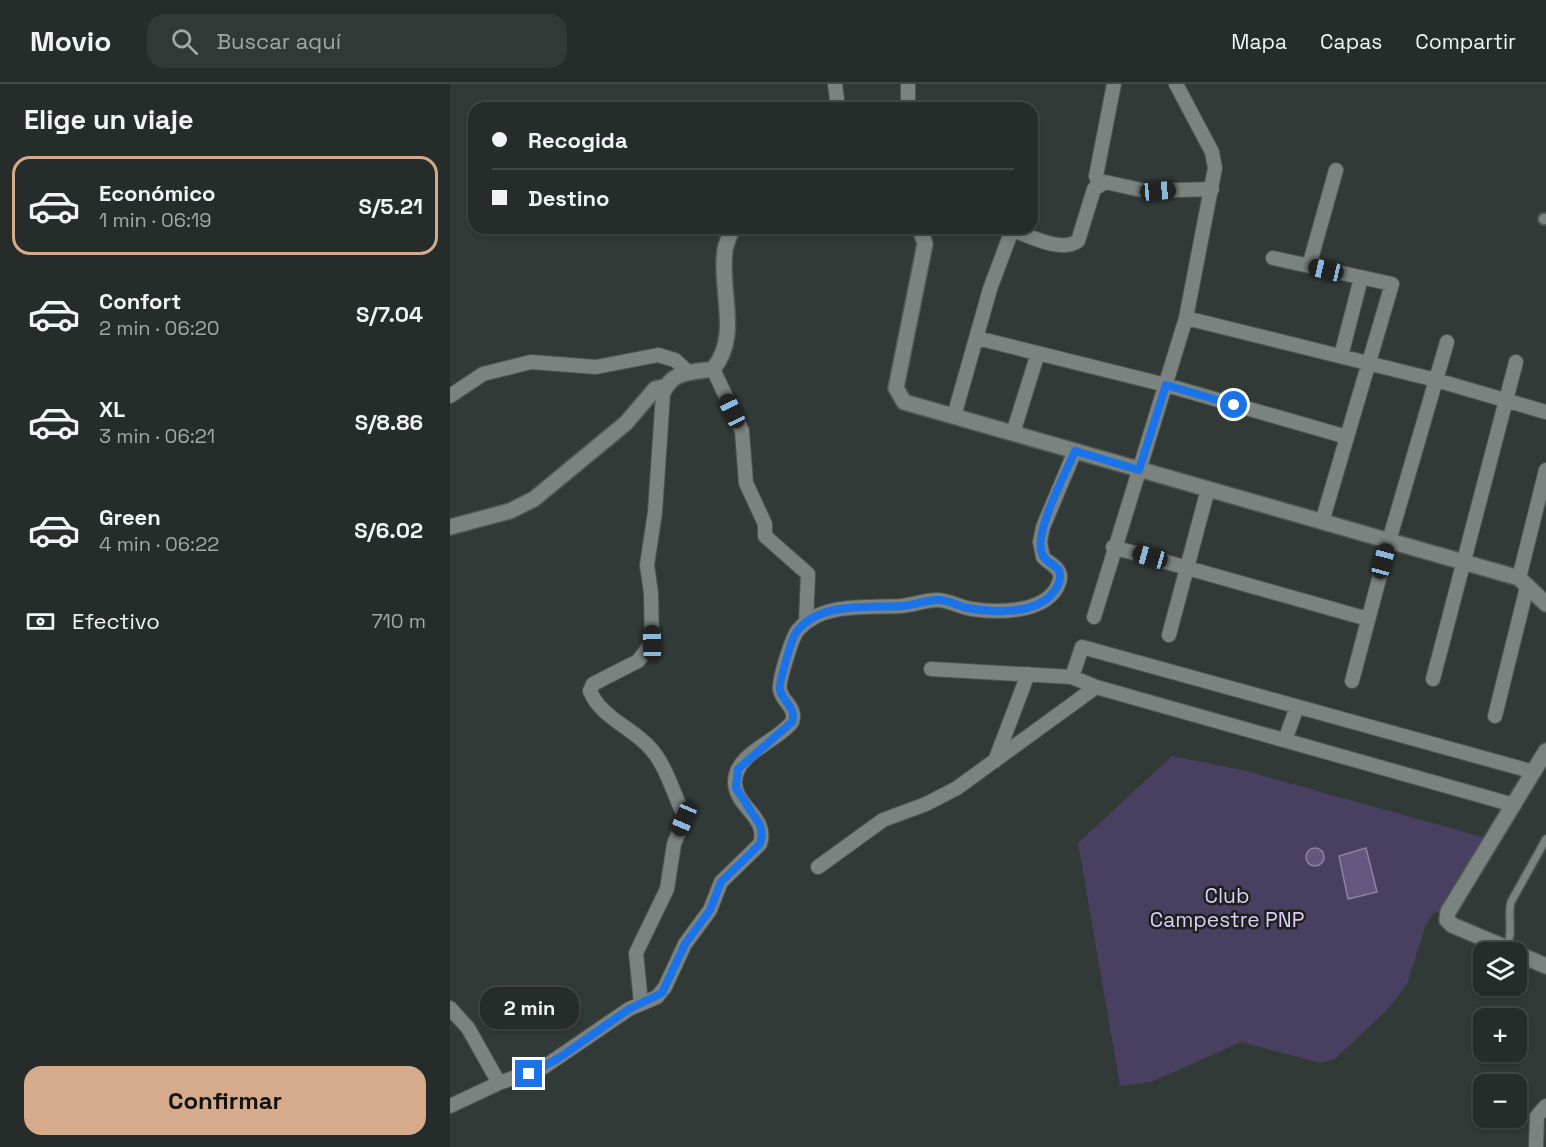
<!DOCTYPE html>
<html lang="es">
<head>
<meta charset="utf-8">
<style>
  :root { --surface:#262c29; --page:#323835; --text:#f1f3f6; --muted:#a4a7a8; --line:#424846; --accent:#d6ab8b }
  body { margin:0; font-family:"Space Grotesk",sans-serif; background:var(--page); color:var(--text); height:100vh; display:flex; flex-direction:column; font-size:22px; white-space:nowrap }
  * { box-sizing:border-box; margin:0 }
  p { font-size:20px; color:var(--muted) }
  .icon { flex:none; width:33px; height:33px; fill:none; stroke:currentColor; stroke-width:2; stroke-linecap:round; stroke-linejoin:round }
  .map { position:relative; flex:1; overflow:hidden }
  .panel { display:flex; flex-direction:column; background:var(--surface); width:450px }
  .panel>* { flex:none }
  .guide { position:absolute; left:18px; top:18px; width:570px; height:132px; border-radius:18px; box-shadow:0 3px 9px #0003,0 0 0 2px var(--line); display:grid; align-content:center; height:132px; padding:0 24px; background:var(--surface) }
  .fabs { position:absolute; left:1023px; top:858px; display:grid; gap:12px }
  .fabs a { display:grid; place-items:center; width:54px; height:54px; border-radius:12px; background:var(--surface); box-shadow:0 3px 9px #0003,0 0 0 2px var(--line); font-size:30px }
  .end { position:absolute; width:27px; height:27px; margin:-14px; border:8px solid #1a73e8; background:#fff; box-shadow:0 0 0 3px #fff }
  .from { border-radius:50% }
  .bubble { position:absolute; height:42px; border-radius:18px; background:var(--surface); box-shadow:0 3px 9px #0003,0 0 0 2px var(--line); font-size:20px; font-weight:700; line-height:42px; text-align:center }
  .car { position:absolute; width:18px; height:36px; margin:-18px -9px; border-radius:8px; box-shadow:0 0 4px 2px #0007; background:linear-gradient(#222 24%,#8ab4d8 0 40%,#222 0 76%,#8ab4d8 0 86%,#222 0) }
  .guide b { display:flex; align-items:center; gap:21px; height:57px; font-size:22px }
  .guide b+b { border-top:2px solid var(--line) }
  .guide i { width:15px; height:15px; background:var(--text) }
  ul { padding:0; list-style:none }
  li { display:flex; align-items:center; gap:18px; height:99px; margin:0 12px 9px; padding:0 12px; border:3px solid transparent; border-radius:18px }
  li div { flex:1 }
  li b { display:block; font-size:22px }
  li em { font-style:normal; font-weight:700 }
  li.active { border-color:var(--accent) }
  li>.icon { width:54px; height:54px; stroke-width:1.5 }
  h2 { padding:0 24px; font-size:27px; line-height:72px }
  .pay { display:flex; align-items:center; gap:15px; height:66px; padding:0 24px; font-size:22px }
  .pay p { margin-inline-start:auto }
  .action { display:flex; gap:12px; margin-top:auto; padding:12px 24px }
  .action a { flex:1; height:69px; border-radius:18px; background:var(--accent); color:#111; font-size:24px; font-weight:700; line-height:69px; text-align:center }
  header { display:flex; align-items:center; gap:36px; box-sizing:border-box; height:84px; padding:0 30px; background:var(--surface); border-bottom:2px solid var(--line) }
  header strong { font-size:28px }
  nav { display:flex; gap:33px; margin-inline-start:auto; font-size:21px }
  .search { width:420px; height:54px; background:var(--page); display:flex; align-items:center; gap:15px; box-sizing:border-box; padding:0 21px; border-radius:18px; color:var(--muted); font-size:22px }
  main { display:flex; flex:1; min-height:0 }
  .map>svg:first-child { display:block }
  .green { fill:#493f60 }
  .water { fill:#63567f; stroke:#8b839f; stroke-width:1.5 }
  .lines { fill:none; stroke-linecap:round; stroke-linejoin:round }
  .service-casing { stroke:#4f5653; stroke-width:10 }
  .pedestrian-casing { stroke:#4f5653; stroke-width:14 }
  .minor-casing { stroke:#4f5653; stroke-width:16 }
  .tertiary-casing { stroke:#4f5653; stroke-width:18 }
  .service { stroke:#7a837f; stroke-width:7 }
  .pedestrian { stroke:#7a837f; stroke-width:10 }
  .minor { stroke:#7a837f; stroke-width:14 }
  .tertiary { stroke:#7a837f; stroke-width:15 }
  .route { stroke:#1a73e8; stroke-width:8 }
  .labels { text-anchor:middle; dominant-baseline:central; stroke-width:5; stroke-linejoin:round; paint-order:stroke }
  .park-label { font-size:21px; fill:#dbcff8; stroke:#1d201e }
</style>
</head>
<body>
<header>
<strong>Movio</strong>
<div class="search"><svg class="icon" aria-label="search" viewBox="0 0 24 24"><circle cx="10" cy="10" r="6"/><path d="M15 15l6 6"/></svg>Buscar aquí</div>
<nav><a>Mapa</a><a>Capas</a><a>Compartir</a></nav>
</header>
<main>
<section class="panel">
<h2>Elige un viaje</h2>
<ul>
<li class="active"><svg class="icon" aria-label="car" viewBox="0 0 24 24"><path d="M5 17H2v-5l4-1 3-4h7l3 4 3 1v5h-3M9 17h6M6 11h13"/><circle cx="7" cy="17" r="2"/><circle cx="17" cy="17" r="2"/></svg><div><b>Económico</b><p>1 min · 06:19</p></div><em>S/5.21</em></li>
<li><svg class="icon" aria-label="car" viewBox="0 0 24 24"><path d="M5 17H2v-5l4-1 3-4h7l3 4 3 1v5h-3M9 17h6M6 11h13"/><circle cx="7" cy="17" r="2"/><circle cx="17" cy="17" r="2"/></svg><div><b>Confort</b><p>2 min · 06:20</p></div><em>S/7.04</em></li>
<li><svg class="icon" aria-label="car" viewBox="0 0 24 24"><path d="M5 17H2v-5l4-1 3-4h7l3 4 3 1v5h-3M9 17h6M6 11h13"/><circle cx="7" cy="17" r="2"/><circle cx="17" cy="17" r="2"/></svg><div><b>XL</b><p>3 min · 06:21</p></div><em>S/8.86</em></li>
<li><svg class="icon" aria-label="car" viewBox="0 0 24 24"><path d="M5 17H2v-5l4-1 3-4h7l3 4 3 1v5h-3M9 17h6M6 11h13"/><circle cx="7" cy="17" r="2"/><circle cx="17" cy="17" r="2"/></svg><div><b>Green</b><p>4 min · 06:22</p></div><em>S/6.02</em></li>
</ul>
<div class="pay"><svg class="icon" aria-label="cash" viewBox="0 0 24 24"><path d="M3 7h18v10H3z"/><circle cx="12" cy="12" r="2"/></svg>Efectivo<p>710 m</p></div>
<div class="action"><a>Confirmar</a></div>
</section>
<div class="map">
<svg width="1096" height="1063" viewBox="0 0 1096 1063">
  <rect width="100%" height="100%" fill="#323a37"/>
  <path class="green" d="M 722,672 L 792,686 L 1036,754 L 995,826 L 983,829 L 975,844 L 957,900 L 939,924 L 886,974 L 871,979 L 791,958 L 701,998 L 670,1002 L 628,759 Z"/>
  <path class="water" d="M856 773a9 9 0 1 1 18 0a9 9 0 1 1-18 0Z
    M 916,764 L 927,808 L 898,815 L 889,772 Z"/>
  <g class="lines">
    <defs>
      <path id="service" d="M 1056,864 C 1064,849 1057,834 1061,818 L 1096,755"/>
      <path id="pedestrian" d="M 1094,135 L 1096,135"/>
      <path id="minor" d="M 385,0 L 388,24
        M 458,24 L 458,0
        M 649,100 L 646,92 L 664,0
        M 823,174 L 942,200 L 872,438
        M 859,182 L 886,86
        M 736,234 L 986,296 L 1096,328
        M 527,254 L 716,301 L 897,353
        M 891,272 L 911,194
        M 263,285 L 292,347 L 296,399 L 315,440 L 315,452 L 358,490 L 356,538
        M 0,312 L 33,290 L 81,278 L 146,283 L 208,271 L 225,276 L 238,288
        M 504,332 L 540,205 L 562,146 C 581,152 610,169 628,157 L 644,105 L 655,98 L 696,107 L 762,105
        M 563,349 L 588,269
        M 663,463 L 918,535
        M 1069,494 L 1096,386
        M 644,533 L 736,234 L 765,84 L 762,68 L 726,0
        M 719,551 L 758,405
        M 481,585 L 622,593 L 646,603
        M 622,593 L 632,563 L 1084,688
        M 983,595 L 1066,278
        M 902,597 L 939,457 L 997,258
        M 1045,632 L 1077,503
        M 835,656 L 847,623
        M 545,677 L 578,590
        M 368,783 L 433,736 L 476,720 L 507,704 L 646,603 L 1064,721
        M 191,919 L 186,869 L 217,805 L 224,760 L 234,735 L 233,729 C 223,708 216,682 201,665 C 182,643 151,634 140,607 L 143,600 L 188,577 L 202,559 L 201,509 L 197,481 L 205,428 L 213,310 L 217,302
        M 0,924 L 18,944 L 49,999
        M 0,1022 L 49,999 L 94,983 L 179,925 L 207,913 L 215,903 L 235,860 L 260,826 L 271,798 L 310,760 C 319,733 285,723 285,698 C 285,669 327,658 342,638 C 347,623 333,619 330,606 C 328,598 342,553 348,546 C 372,518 418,524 451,522 C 463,521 475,516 487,516 C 499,516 509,523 522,525 C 547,529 591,529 606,505 C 609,499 612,494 609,488 C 606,481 598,479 593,473 L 590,458 L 593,443 L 625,367
        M 1086,1063 L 1087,1032 L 1096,1022"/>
      <path id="tertiary" d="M 470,144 L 475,160 L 446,304 L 454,318 L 1069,494 L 1096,520
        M 0,443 L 60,427 L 84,415 L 176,339 L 205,305 L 217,302 C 225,287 247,288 263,285 C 291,252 269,206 275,166 C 276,159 280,152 282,144
        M 1066,868 L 1002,841 L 997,836 L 998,828 L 1096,667
        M 1066,869 L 1096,882"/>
    </defs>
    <use href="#service" class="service-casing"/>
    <use href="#pedestrian" class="pedestrian-casing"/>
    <use href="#minor" class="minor-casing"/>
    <use href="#tertiary" class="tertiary-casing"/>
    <use href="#service" class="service"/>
    <use href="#pedestrian" class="pedestrian"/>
    <use href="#minor" class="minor"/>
    <use href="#tertiary" class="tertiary"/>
  </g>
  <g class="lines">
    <path class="route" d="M 79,990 L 109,974 L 179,925 L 212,909 L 235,860 L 260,826 L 271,798 L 310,760 L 312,751 L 310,741 L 286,704 L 288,685 L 342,638 C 347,623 333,619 330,606 C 328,601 342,555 345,550 C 367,517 418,524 452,522 C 464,521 476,516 488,516 C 499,516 508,522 518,524 C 541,529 584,530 601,511 C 608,503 612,496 609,486 C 604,480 595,478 592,470 C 583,449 616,389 625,367 L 689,386 L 716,301 L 784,321"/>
  </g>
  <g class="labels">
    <g class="park-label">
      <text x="777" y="811">Club<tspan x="777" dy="24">Campestre PNP</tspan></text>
    </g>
  </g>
</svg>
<div class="fabs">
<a><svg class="icon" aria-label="layers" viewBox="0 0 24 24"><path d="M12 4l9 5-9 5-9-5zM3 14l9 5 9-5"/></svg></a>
<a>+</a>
<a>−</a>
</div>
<i class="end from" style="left:784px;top:321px"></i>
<i class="end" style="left:79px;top:990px"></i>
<div class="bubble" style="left:30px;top:903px;width:99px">2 min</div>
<i class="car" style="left:708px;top:107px;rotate:85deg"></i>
<i class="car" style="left:876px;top:186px;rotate:283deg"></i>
<i class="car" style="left:282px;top:327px;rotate:335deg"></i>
<i class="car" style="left:700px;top:473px;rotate:286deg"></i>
<i class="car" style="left:933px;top:477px;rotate:15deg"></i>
<i class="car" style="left:202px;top:559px;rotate:359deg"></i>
<i class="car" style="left:234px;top:735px;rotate:203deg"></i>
<div class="guide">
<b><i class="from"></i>Recogida</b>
<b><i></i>Destino</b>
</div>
</div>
</main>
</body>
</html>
